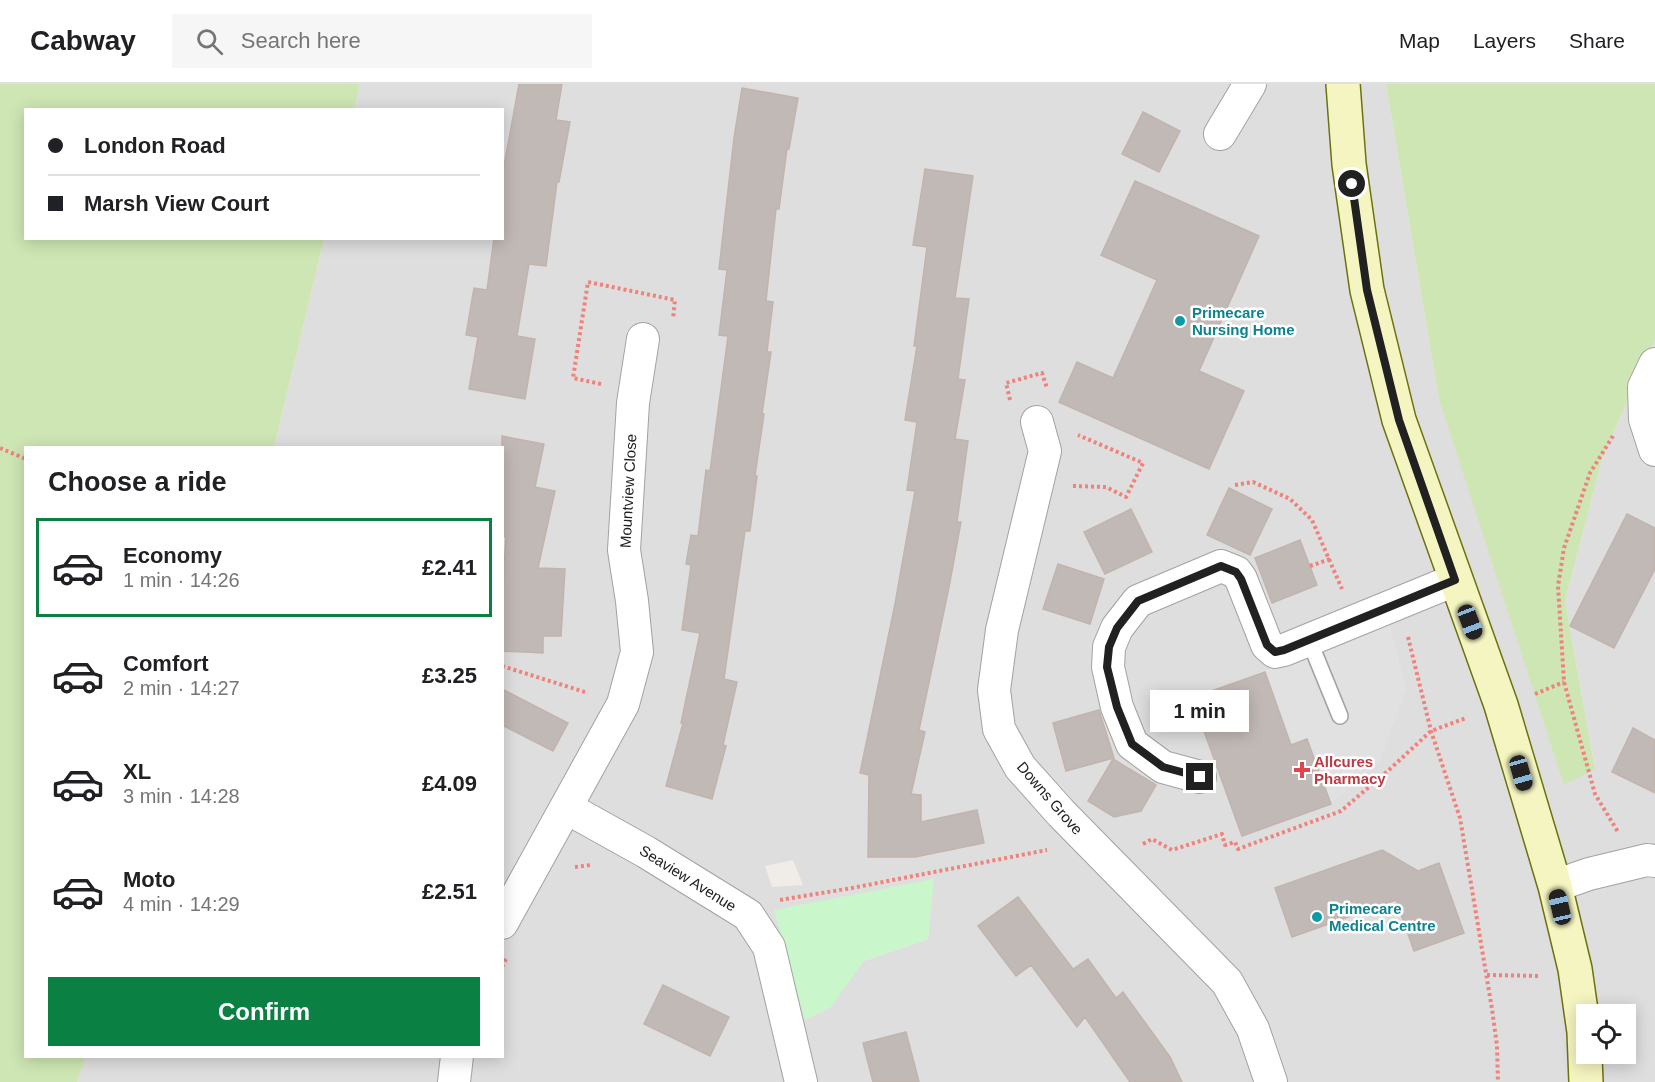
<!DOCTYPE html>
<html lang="en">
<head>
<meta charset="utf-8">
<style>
  :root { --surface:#fff; --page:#f6f6f6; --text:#202124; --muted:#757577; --line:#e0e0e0; --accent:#0b8043 }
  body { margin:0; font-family:Arial,sans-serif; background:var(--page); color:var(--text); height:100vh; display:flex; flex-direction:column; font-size:22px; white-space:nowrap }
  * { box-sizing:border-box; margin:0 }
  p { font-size:20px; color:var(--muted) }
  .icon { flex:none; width:33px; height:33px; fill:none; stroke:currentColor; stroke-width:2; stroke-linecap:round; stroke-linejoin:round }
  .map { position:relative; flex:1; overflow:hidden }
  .details { position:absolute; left:24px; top:362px; width:480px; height:612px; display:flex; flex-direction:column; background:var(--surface); border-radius:0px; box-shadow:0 3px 15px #0003 }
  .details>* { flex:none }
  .top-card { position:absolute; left:24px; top:24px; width:480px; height:132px; border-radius:0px; box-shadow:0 3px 15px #0003; display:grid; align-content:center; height:132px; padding:0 24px; background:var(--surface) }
  .controls { position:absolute; left:1576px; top:920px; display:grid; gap:12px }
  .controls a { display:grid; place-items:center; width:60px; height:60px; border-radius:0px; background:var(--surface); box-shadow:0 3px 15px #0003; font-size:30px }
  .end { position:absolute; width:27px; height:27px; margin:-14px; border:8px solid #212121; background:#fff; box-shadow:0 0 0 3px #fff }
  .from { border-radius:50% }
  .bubble { position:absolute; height:42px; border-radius:0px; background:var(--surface); box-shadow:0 3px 15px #0003; font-size:20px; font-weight:800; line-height:42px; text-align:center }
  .car { position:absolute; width:18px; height:36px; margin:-18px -9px; border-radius:8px; box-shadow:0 0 4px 2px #0007; background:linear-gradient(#222 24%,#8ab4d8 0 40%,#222 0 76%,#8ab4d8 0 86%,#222 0) }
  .top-card b { display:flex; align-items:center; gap:21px; height:57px; font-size:22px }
  .top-card b+b { border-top:2px solid var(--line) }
  .top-card i { width:15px; height:15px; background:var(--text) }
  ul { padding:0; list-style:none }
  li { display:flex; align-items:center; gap:18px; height:99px; margin:0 12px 9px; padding:0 12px; border:3px solid transparent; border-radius:0px }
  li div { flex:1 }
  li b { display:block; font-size:22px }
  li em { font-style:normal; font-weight:800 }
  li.active { border-color:var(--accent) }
  li>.icon { width:54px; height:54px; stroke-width:1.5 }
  h2 { padding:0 24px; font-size:27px; line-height:72px }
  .cta { display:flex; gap:12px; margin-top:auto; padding:12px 24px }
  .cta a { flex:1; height:69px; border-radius:0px; background:var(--accent); color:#fff; font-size:24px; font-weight:800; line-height:69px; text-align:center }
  header { display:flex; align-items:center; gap:36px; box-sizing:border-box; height:84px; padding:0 30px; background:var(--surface); border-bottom:2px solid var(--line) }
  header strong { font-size:28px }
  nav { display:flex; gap:33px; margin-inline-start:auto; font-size:21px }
  .search { width:420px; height:54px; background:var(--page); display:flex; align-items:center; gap:15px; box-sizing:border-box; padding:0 21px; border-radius:0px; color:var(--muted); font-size:22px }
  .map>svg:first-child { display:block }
  .residential { fill:#dfdede; fill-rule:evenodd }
  .grass { fill:#cee6b3 }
  .park { fill:#caf6cc }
  .parking { fill:#e1e1e1 }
  .building { fill:#c1b9b5; stroke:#c1b4ac; stroke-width:1.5 }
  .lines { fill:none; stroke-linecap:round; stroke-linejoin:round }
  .service-casing { stroke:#a2a2a2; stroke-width:18 }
  .minor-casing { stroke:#a2a2a2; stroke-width:34 }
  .secondary-casing { stroke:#6b720e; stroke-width:36 }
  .path { stroke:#ef827a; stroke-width:4; stroke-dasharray:3 3; stroke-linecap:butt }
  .service { stroke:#fff; stroke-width:15 }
  .minor { stroke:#fff; stroke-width:32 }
  .secondary { stroke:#f5f5c1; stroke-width:33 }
  .route { stroke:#212121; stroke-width:8 }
  .culture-dot { fill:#0f9aa8; stroke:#fff; stroke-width:2 }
  .health-dot { fill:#e0444e; stroke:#fff; stroke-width:2 }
  .labels { text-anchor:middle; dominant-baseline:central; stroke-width:5; stroke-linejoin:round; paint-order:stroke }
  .culture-label { font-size:15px; font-weight:bold; fill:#0d838f; stroke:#fff; text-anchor:start }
  .street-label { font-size:15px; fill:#212121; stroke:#fff }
  .health-label { font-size:15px; font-weight:bold; fill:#be3a42; stroke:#fff; text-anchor:start }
</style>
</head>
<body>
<header>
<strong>Cabway</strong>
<div class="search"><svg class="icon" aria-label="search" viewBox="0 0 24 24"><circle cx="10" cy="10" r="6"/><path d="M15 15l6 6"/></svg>Search here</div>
<nav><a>Map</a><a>Layers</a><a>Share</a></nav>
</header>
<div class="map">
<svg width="1655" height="998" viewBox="0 0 1655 998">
  <rect width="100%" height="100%" fill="#f0ede8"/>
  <path class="residential" d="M 360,0 L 1386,0 L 1439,315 L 1595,684 L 1565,517 L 1603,371 L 1655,256 L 1655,998 L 77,998 L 86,972 L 502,972 L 502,363 L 274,363 L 324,155 L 502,154 L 502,26 L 354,25 ZM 1389,541 L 1406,606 L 1331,720 L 1242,752 L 1193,614 ZM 1382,766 L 1418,787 L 1439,780 L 1464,849 L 1414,867 L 1396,816 L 1292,853 L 1275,805 ZM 793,776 L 803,801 L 772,803 L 765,782 ZM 933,795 L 928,855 L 864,877 ZM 1587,930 L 1626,930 L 1626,969 L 1587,969 Z"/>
  <path class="grass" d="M 0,0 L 360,0 L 354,25 L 26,26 L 26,154 L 324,155 L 274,363 L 26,363 L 26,972 L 86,972 L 77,998 L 0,998 Z
    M 1386,0 L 1655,0 L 1655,256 L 1603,371 L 1565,517 L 1595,685 L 1564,701 L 1439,315 Z"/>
  <path class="park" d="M 934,795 L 928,855 L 864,877 L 830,924 L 805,936 L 774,826 Z"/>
  <path class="parking" d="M 1389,541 L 1406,606 L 1380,676 L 1331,720 L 1307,656 L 1291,661 L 1265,588 Z"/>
  <path class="building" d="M 519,0 L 562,0 L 556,36 L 570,38 L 559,98 L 557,98 L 546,182 L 529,180 L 517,252 L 535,255 L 525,315 L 469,305 L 478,253 L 466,251 L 474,204 L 487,206 L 494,154 L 502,154 L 502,93 Z
    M 742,4 L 798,14 L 789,65 L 787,65 L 779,125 L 776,125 L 766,217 L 773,218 L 767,268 L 771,268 L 762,330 L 764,330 L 755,392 L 757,392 L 750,447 L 745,447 L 724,595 L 737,598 L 723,661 L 726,662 L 712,715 L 666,702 L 683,639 L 681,639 L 700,549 L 682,546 L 691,481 L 686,480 L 691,451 L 698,452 L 706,386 L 710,387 L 728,252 L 719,251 L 727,186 L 719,185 L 734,54 Z
    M 1143,28 L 1180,47 L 1159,88 L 1122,70 Z
    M 925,85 L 973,92 L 955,214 L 969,215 L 958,295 L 965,296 L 955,355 L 968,357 L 957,438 L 961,438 L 949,503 L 919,646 L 925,648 L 911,710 L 921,711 L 921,738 L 977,726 L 984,759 L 915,773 L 868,773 L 869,691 L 860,689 L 895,520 L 915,407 L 907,406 L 917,338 L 905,336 L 917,262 L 914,262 L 927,163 L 913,161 Z
    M 1135,97 L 1259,152 L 1199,287 L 1244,307 L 1209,385 L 1059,318 L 1077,278 L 1113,294 L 1157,196 L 1101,171 Z
    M 502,352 L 544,360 L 535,403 L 555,407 L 538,484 L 565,485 L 561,552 L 543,552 L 543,569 L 502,567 L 502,516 L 506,453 L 502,452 Z
    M 1229,404 L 1272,425 L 1250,471 L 1207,451 Z
    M 1131,425 L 1152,468 L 1105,490 L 1084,448 Z
    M 1627,430 L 1655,444 L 1655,485 L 1614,564 L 1570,542 Z
    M 1300,456 L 1317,501 L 1272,519 L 1255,474 Z
    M 1058,480 L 1104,495 L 1090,540 L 1043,525 Z
    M 1265,588 L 1291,661 L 1307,655 L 1331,720 L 1242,752 L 1192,614 Z
    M 502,605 L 568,639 L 553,667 L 502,641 Z
    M 1099,626 L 1114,674 L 1066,687 L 1053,639 Z
    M 1633,644 L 1655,656 L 1655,709 L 1612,688 Z
    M 1113,675 L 1156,701 L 1141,727 L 1114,733 L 1088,717 Z
    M 1382,766 L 1418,787 L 1439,779 L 1464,849 L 1414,867 L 1396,816 L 1292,853 L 1275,804 Z
    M 1018,813 L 1073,885 L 1088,875 L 1116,914 L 1123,908 L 1170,973 L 1182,998 L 1130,998 L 1085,933 L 1077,943 L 1031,881 L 1016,892 L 978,842 Z
    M 663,901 L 729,933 L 710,972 L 644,940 Z
    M 906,948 L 919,998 L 873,998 L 863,959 Z"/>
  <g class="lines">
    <defs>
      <path id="service" d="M 1309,556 L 1340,632"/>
      <path id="minor" d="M 1220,50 L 1250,0
        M 1655,280 L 1644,303 L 1645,335 L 1655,366
        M 1037,338 L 1045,367 L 1002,546 L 994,606 L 999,645 L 1020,683 L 1061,729 L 1227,898 L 1253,945 L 1271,998
        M 1200,693 L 1163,683 L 1132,660 L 1117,623 L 1108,583 L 1109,563 L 1117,544 L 1138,517 L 1221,482 L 1236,488 L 1241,495 L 1267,561 L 1275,568 L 1284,566 L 1455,496
        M 567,724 L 646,768 L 748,831 L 769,863 L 801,998
        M 1555,802 L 1589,790 L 1647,776 L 1655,777
        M 502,839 L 623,620 L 637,568 L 632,517 L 624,466 L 633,319 L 643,255
        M 454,998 L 457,972"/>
      <path id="secondary" d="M 1343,0 L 1349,80 L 1367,206 L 1399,336 L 1501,621 L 1555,802 L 1575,885 L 1584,948 L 1586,998"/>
    </defs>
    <use href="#service" class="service-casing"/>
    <use href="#minor" class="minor-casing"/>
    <use href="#secondary" class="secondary-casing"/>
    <path class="path" d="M 601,300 L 573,294 L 588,198 L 675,216 L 673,235
      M 1010,316 L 1006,299 L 1042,289 L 1047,304
      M 1613,352 L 1590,389 L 1564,464 L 1558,502 L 1564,598 L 1595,710 L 1618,748
      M 0,364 L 26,375
      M 1235,401 L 1253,398 L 1290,415 L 1312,436 L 1342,505
      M 1073,402 L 1106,403 L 1126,413 L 1143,379 L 1078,351
      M 1310,482 L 1330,475
      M 1408,553 L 1431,647 L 1460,734 L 1492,925 L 1497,962 L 1498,998
      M 502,582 L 588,609
      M 1535,610 L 1564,598
      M 1143,760 L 1152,755 L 1172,766 L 1222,750 L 1225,761 L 1235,758 L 1238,765 L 1341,727 L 1390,685 L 1431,647 L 1466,634
      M 575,783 L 591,781
      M 780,816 L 852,804 L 1047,766
      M 502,883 L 506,875
      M 1487,891 L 1540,892"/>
    <use href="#service" class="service"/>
    <use href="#minor" class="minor"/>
    <use href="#secondary" class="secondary"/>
  </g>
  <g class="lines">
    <path class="route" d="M 1200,693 L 1163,683 L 1132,660 L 1117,623 L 1107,583 L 1109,563 L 1117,544 L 1138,517 L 1221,482 L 1236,488 L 1241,495 L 1267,561 L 1275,568 L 1284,566 L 1455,496 L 1399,336 L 1367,206 L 1352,100"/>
  </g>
  <g class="culture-dot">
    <circle cx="1180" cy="237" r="6"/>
    <circle cx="1317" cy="833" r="6"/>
  </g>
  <path class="health-dot" d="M1299 677h6v6h6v6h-6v6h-6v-6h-6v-6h6z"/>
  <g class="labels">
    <g class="culture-label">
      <text x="1192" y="228">Primecare<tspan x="1192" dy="17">Nursing Home</tspan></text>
      <text x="1329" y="824">Primecare<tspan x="1329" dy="17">Medical Centre</tspan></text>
    </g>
    <g class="street-label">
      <text transform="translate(628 407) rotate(-87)">Mountview Close</text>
      <text transform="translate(1050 714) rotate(49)">Downs Grove</text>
      <text transform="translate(688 794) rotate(32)">Seaview Avenue</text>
    </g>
    <g class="health-label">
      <text x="1314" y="677">Allcures<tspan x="1314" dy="17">Pharmacy</tspan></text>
    </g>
  </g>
</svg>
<div class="controls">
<a><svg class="icon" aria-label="locate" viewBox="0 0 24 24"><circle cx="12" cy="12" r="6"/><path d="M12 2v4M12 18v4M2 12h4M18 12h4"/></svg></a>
</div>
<i class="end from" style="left:1352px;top:100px"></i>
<i class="end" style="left:1200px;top:693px"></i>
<div class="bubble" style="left:1150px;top:606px;width:99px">1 min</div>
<i class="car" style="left:1470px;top:538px;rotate:159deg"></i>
<i class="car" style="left:1521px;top:689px;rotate:164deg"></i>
<i class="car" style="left:1560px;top:823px;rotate:347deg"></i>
<div class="top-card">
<b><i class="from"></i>London Road</b>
<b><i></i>Marsh View Court</b>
</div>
<section class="details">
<h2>Choose a ride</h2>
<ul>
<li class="active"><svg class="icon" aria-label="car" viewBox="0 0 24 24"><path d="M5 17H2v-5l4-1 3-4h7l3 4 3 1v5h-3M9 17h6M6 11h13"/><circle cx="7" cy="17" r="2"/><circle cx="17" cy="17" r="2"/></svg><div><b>Economy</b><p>1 min · 14:26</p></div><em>£2.41</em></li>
<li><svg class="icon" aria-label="car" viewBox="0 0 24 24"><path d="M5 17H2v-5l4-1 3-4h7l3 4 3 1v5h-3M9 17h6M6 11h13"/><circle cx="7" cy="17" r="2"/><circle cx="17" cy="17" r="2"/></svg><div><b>Comfort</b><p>2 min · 14:27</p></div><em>£3.25</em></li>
<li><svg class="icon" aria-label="car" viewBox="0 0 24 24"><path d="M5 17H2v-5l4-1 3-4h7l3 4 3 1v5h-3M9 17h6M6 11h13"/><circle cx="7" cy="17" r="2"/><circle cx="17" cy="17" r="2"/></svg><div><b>XL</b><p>3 min · 14:28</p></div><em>£4.09</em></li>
<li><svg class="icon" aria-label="car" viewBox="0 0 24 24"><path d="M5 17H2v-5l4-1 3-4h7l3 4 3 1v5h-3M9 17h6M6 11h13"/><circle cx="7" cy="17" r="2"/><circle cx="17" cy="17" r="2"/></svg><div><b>Moto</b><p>4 min · 14:29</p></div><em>£2.51</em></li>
</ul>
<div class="cta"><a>Confirm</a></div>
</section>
</div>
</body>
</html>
